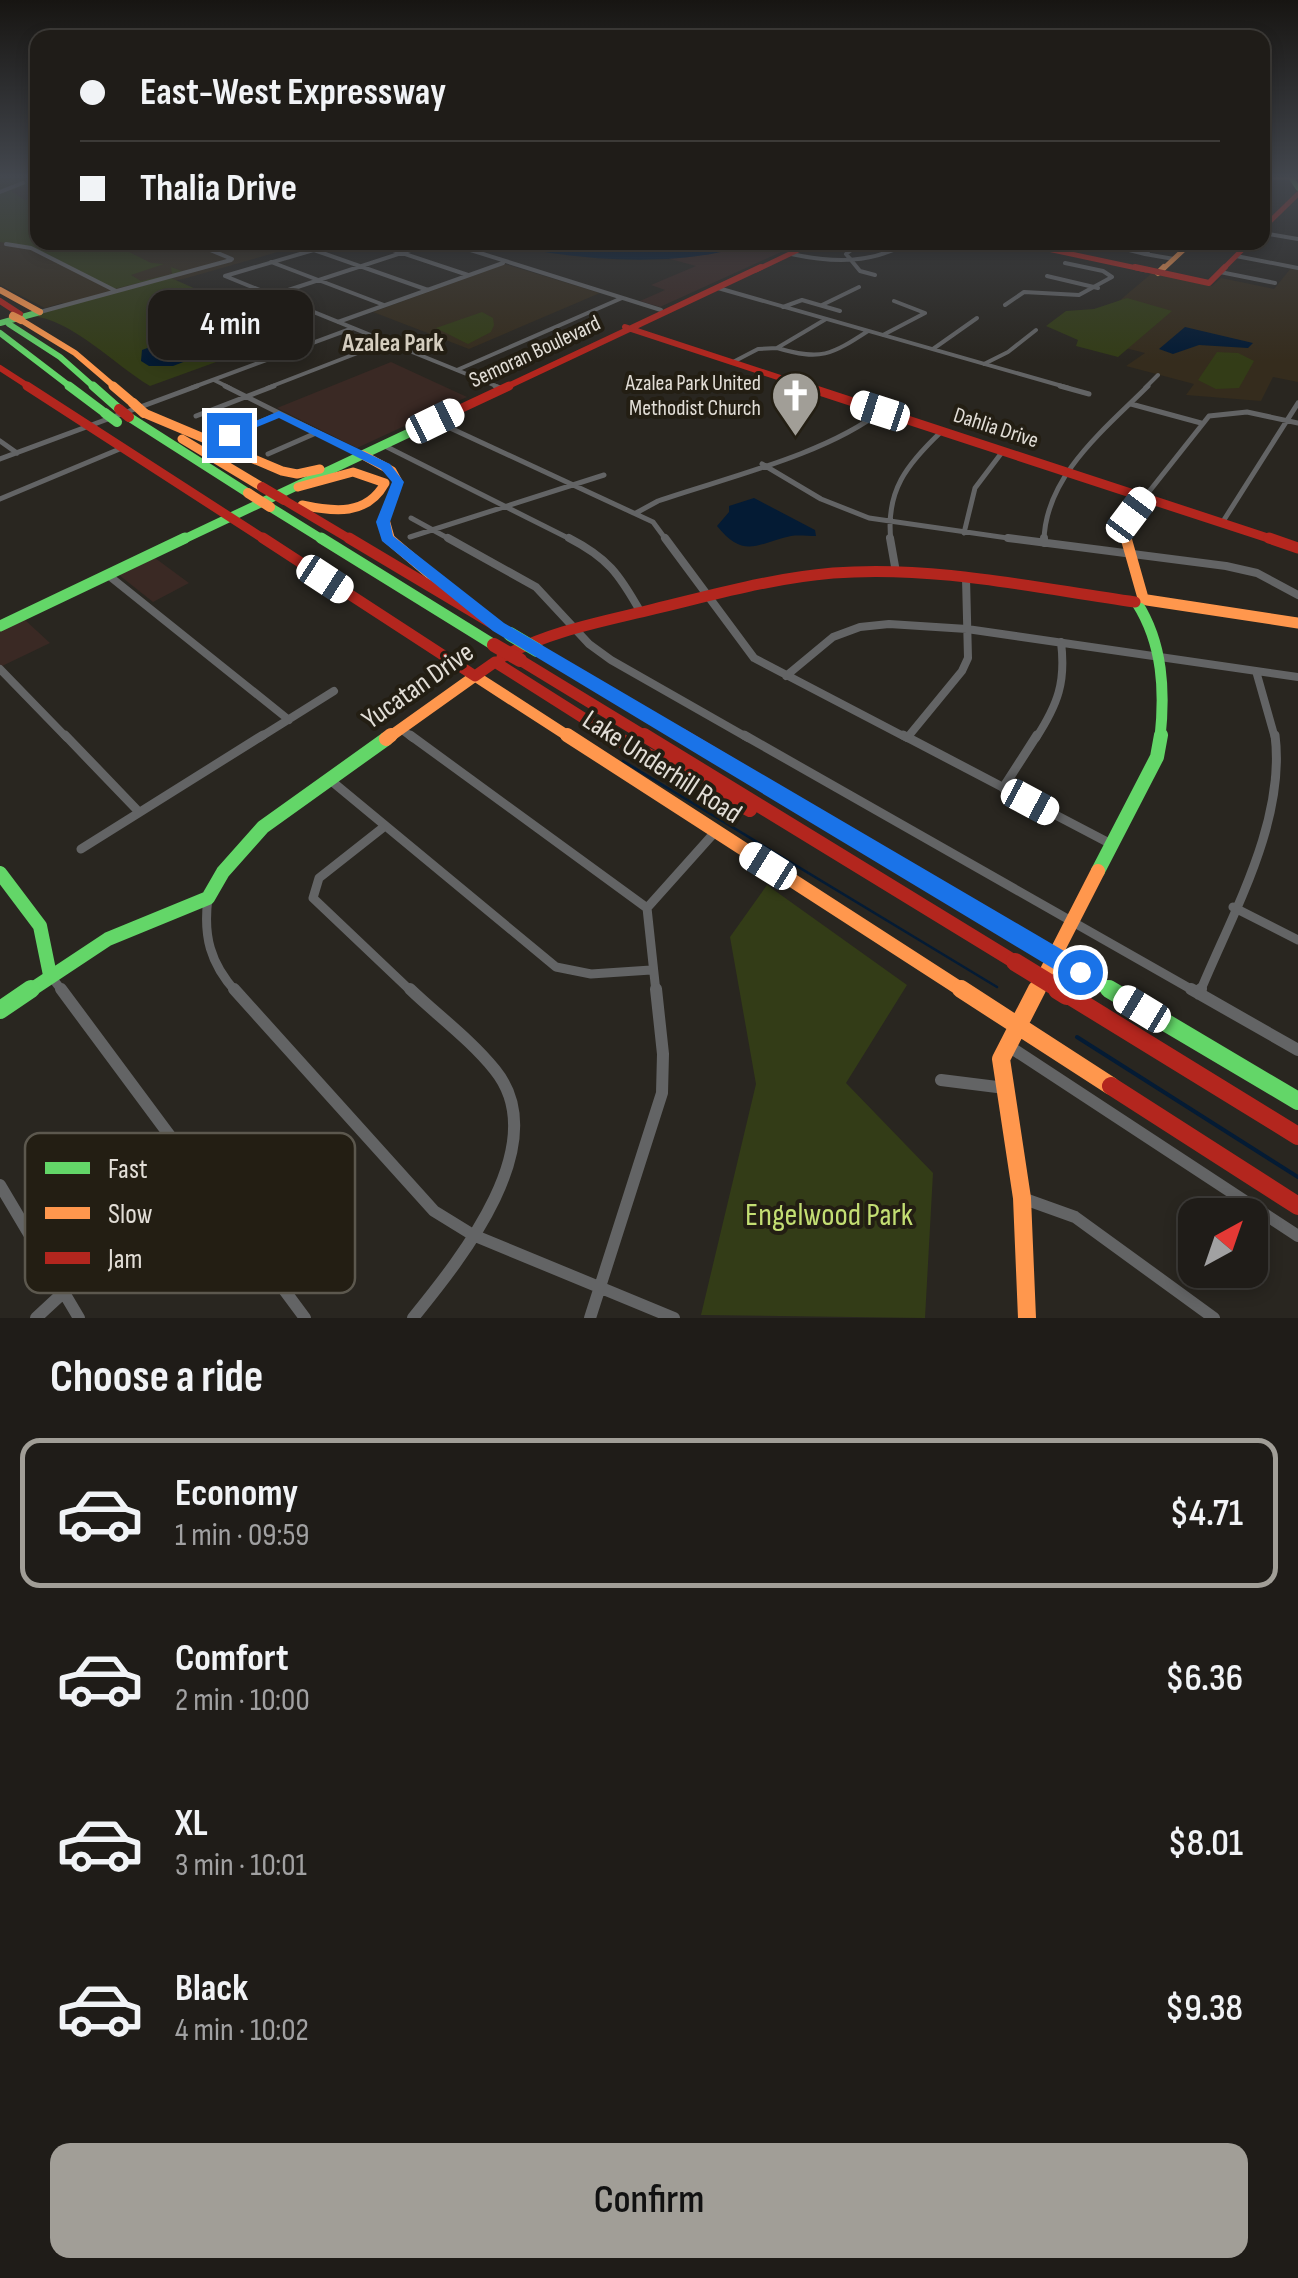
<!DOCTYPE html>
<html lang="en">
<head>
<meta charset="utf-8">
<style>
  :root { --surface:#1f1c18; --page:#2c2925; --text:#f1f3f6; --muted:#a1a1a2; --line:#3c3a37; --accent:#a19e97 }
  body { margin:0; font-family:"Sofia Sans Condensed",sans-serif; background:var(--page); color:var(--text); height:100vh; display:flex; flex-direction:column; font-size:38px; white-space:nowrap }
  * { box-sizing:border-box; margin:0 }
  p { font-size:32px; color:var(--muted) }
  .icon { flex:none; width:55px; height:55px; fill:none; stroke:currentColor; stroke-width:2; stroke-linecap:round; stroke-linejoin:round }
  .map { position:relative; height:1318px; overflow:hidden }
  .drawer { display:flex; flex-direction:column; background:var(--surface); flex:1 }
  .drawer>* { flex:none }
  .top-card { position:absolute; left:30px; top:30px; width:1240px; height:220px; border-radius:20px; box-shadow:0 5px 15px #0003,0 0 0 2px var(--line); display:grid; align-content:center; height:220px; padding:0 50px; background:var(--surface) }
  .needle { width:65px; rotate:40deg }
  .tools { position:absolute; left:1178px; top:1198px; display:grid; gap:20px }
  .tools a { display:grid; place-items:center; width:90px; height:90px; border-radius:20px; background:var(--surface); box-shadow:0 5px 15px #0003,0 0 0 2px var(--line); font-size:50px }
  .end { position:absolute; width:45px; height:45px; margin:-22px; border:12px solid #1a73e8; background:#fff; box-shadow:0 0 0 5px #fff }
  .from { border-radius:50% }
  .bubble { position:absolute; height:70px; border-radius:20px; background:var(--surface); box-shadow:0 5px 15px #0003,0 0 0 2px var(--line); font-size:32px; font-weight:600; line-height:70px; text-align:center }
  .car { position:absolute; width:30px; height:60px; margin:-30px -15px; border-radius:12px; box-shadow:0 0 8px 2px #0007; background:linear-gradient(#fff 24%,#345 0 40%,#fff 0 76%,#345 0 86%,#fff 0) }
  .top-card b { display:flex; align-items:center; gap:35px; height:95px; font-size:38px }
  .top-card b+b { border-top:2px solid var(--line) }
  .top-card i { width:25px; height:25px; background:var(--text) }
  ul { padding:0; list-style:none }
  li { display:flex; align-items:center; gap:30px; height:150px; margin:0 20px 15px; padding:0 30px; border:5px solid transparent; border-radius:20px }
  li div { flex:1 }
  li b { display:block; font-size:38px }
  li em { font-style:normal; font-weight:600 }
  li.active { border-color:var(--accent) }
  li>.icon { width:90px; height:90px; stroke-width:1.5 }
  h2 { padding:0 50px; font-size:45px; line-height:120px }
  .primary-button { display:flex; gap:20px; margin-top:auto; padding:20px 50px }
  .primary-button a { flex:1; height:115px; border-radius:20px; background:var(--accent); color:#111; font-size:40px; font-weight:600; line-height:115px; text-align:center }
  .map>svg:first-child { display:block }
  .commercial { fill:#3a2924 }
  .built { fill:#352c1d }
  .green { fill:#333c17 }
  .water { fill:#041b34 }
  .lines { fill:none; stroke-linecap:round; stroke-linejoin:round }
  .stream-far1 { stroke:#041b34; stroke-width:2.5 }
  .stream { stroke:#041b34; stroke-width:4 }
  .street-far4 { stroke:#636465; stroke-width:4 }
  .street-far3 { stroke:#636465; stroke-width:5 }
  .street-far2 { stroke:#636465; stroke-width:8 }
  .street-far1 { stroke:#636465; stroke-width:9 }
  .street { stroke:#636465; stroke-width:12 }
  .fast-far5 { stroke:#63d668; stroke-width:5 }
  .fast-far4 { stroke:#63d668; stroke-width:6 }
  .fast-far3 { stroke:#63d668; stroke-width:9 }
  .fast-far2 { stroke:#63d668; stroke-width:11 }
  .fast-far1 { stroke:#63d668; stroke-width:14 }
  .fast { stroke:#63d668; stroke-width:18 }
  .slow-far5 { stroke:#ff974d; stroke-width:5 }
  .slow-far4 { stroke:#ff974d; stroke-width:6 }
  .slow-far3 { stroke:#ff974d; stroke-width:9 }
  .slow-far2 { stroke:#ff974d; stroke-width:11 }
  .slow-far1 { stroke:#ff974d; stroke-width:14 }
  .slow { stroke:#ff974d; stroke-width:18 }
  .jam-far5 { stroke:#b3261e; stroke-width:5 }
  .jam-far4 { stroke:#b3261e; stroke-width:6 }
  .jam-far3 { stroke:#b3261e; stroke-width:9 }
  .jam-far2 { stroke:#b3261e; stroke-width:11 }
  .jam-far1 { stroke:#b3261e; stroke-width:14 }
  .jam { stroke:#b3261e; stroke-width:18 }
  .fast-bridge-far1 { stroke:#63d668; stroke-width:10 }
  .fast-bridge { stroke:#63d668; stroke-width:14 }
  .slow-bridge-far2 { stroke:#ff974d; stroke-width:8 }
  .slow-bridge-far1 { stroke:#ff974d; stroke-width:10 }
  .slow-bridge { stroke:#ff974d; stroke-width:18 }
  .jam-bridge-far3 { stroke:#b3261e; stroke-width:10 }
  .jam-bridge-far2 { stroke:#b3261e; stroke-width:14 }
  .jam-bridge-far1 { stroke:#b3261e; stroke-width:18 }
  .jam-bridge { stroke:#b3261e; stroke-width:22 }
  .route { fill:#1a73e8 }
  .labels { text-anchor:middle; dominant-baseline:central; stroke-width:8; stroke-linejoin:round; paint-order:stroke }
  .far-street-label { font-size:22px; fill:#e2ded7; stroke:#231e13 }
  .far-poi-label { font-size:22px; fill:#e2ded7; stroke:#231e13; text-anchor:end }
  .far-neighbourhood-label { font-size:25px; font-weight:bold; fill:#d4cdbf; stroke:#231e13 }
  .street-label { font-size:28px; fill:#e2ded7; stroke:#231e13 }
  .near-park-label { font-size:32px; fill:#c3de73; stroke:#231e13 }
  .key { fill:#231e13; stroke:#5c584e; stroke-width:2.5 }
  .key-label { font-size:28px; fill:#e2ded7 }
</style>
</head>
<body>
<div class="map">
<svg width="1298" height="1318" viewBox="0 0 1298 1318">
  <rect width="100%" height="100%" fill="#292620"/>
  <path class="commercial" d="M 611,243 L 801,243 L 660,307 L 640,301 L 665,290 L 651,285 L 696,266 Z
    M 391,362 L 467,397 L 357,448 L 277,408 Z
    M 155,558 L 189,583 L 153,602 L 119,575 Z
    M 24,619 L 50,643 L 0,667 L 0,631 Z"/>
  <path class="built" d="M 0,177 L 37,177 L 38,242 L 309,243 L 187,278 L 69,306 L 62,303 L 45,308 L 0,285 Z
    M 505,264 L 600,293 L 469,349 L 373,312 Z
    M 1291,268 L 1298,270 L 1298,382 L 1273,377 L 1261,401 L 1186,395 L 1194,384 L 1126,366 L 1145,353 L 1078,336 L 1152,273 L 1212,286 L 1221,278 L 1274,289 Z"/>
  <path class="green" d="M 0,177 L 32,178 L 23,183 L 37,181 L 37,188 L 27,185 L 11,191 L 25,200 L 37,197 L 38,242 L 111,243 L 151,263 L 164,264 L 131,275 L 141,281 L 172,274 L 171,267 L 184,272 L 114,289 L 32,247 L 0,242 Z
    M 171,278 L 296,333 L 150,386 C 116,366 70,318 31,316 Z
    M 1127,298 L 1172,311 L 1118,357 L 1076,346 L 1078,340 L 1046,326 L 1066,311 L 1094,309 Z
    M 482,312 L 493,318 L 494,325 L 491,332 L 468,344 L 436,328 Z
    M 1217,352 L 1238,353 L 1254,361 L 1239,388 L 1216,389 L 1198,380 Z
    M 767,885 L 907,985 L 846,1083 L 933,1173 L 925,1318 L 701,1315 L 756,1084 L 730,937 Z"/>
  <path class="water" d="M 502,243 L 751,242 L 751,243 C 687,269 568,261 502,243 Z
    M 180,296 L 252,324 L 257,329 L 256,334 L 173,366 L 149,366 L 141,361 L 142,350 L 177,337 L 194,324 L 180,307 L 170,302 Z
    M 1185,327 L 1253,343 L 1248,348 L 1199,345 L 1173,354 L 1159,349 Z
    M 754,498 L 815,530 L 816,536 C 808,536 798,535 791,536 C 758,543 744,560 717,526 L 729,512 L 729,506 Z"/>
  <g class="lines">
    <path class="stream-far1" d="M 623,761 L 997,987"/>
    <path class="stream" d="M 1077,1037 L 1298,1177"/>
    <path class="street-far4" d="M 0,192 L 23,183
      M 1262,233 L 1298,239
      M 191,242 L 232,259
      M 369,242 L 468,275
      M 445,242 L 661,310
      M 862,242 L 846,254 L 860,271 L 875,275
      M 1098,242 L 1145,254 L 1159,242
      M 6,244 L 31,248 L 116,291
      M 314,250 L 428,290
      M 791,254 C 834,263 871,264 910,242
      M 1145,254 L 1174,259
      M 1236,256 L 1298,268
      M 271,262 L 384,305
      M 1220,272 L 1275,283
      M 225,276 L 501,388
      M 225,276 L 341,242
      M 1047,276 L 1098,288
      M 718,288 L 1069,388
      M 273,295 L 435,242
      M 822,305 L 859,287
      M 1005,305 L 1024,292 L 1079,295 L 1112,277 L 1103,271 L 1065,263
      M 783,307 L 802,300 L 840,311
      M 40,312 L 231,260
      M 338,322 L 503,263
      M 883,335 L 925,313 L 894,301
      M 777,348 C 821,361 831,355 868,331
      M 933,349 L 977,318
      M 733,362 L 758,349 L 777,348 L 826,319
      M 984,364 L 1008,352 L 1036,330
      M 457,370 L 622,298
      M 214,380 L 230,388
      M 191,388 L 353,328
      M 267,388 L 386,342
      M 1145,388 L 1158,375"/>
    <path class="street-far3" d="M 225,386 L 357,452
      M 495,386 L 503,389
      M 1060,386 L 1089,394
      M 1131,404 L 1201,423
      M 196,416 L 274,386
      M 435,421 L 653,522 L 667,541
      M 229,435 L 279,414
      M 0,441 L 17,453
      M 383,445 L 574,541
      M 268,454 L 316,433
      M 0,459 L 197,386
      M 762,464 L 821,499 L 869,518 L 1028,541
      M 1144,498 L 1209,416 L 1247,412 L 1298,423
      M 0,499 L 122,448
      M 636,513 L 658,501 C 725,478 827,454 881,411
      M 411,518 L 453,541
      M 1222,523 L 1298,403
      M 964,533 L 975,488 L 1003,451
      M 410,537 L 604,475
      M 891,541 C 885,491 907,464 942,431
      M 1044,541 C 1045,476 1105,429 1148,386"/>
    <path class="street-far2" d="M 448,538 L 536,587 L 589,644 L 611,660 L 748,738
      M 569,538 C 608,558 619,574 640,611
      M 665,538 L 754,658 L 907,738
      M 890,538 L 896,572
      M 1008,538 L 1226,566 L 1257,573 L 1298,595
      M 1044,543 L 1044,538
      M 108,575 L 289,720
      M 0,669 L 67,738
      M 1256,671 L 1275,738
      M 786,676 L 833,637 L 860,627 L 889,624 L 967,629 L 1298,677
      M 401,729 L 413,738
      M 259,738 L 334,691
      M 907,738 L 962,671 L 968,658 L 966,578
      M 1036,738 C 1058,704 1066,682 1061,642"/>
    <path class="street-far1" d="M 65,735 L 139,812
      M 410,735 L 647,908
      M 744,735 L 1196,992
      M 903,735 L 1111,844
      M 329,779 L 556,967 L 591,974 L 651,970
      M 1003,788 L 1037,735
      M 385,826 L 319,878 L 313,898 L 412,992
      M 81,849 L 263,735
      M 208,898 C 203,936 210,963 236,992
      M 1233,907 L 1298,940
      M 50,975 L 63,992
      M 656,992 L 647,908 L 715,832
      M 1200,992 C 1232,914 1286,822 1275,735"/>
    <path class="street" d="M 61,989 L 305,1318
      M 234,989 L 434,1211 L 473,1235 L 674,1318
      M 410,989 C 437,1015 471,1040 495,1070 C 555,1144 459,1261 413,1318
      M 1191,989 L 1298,1050
      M 1199,994 L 1201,989
      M 1010,1047 L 1298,1236
      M 941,1080 L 1005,1088
      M 0,1185 L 79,1318
      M 1022,1198 L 1075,1217 L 1214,1318
      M 36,1318 L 64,1292
      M 590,1318 L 662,1093 L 663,1054 L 656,989"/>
    <path class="fast-far5" d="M 1292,179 L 1298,188"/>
    <path class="fast-far4" d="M 0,323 L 40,312
      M 9,324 L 60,357 L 95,388
      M 0,333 L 72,388"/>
    <path class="fast-far3" d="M 69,386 L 105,413
      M 93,386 L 119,409
      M 129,417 L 248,493
      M 270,507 L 325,541
      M 180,541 L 430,423"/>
    <path class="fast-far2" d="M 321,538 L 494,645
      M 1137,603 C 1163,644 1165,691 1160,738
      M 0,626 L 185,538"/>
    <path class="fast-far1" d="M 1098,871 L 1157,757 L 1161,735
      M 0,873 L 40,926 L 50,975
      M 1080,972 L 1114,992
      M 28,992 L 108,939 L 208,898 L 223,872 L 263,827 L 386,739"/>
    <path class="fast" d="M 1109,989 L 1298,1101
      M 0,1010 L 31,989"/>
    <path class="slow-far5" d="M 1262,177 L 1298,177
      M 1162,270 L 1192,242"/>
    <path class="slow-far4" d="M 1158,273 L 1164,267
      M 0,290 L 40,312
      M 21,320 L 75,353 L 116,388"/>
    <path class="slow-far3" d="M 113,386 L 133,403
      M 144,413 L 282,471 L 297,474 L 320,469
      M 182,439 L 262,487
      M 363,455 L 392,471 L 398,482 L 384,516 L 391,541
      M 298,487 L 353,472 L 385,483 C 367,516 334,512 302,505
      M 1127,541 L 1125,534 L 1144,498"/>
    <path class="slow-far2" d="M 388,538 L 442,584
      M 1126,538 L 1143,598
      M 1147,600 L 1298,623
      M 388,738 L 475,676 L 571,738"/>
    <path class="slow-far1" d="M 567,735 L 965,992
      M 386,739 L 391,735
      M 1036,992 L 1098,871"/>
    <path class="slow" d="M 961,989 L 1111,1086
      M 1027,1318 L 1022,1198 L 1001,1059 L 1037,989"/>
    <path class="jam-far5" d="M 1262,229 L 1298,194
      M 1015,242 L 1146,270
      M 756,270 L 815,242
      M 1222,270 L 1250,242"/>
    <path class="jam-far4" d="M 1135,267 L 1209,283 L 1225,267
      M 0,301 L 20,314
      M 625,327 L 811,388
      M 0,368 L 31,388
      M 504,388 L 761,267"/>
    <path class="jam-far3" d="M 27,386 L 267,541
      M 804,386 L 1277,541
      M 430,423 L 509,386
      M 284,500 L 353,541"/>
    <path class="jam-far2" d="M 263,538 L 475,676 L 495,662
      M 349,538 L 510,634
      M 1269,538 L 1298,548
      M 537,650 L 685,738
      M 502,657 C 550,631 601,622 654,609 C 713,595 772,578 833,573 C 934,565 1035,588 1135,602
      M 520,660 L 648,738
      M 495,662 L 615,738"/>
    <path class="jam-far1" d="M 611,735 L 750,810
      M 644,735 L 1015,962
      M 681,735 L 1027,941"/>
    <path class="jam" d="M 1067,994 L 1298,1136
      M 1111,1086 L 1298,1206"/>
    <path class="fast-bridge-far1" d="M 105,413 L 117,422"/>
    <path class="fast-bridge" d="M 510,634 L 537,650"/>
    <path class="slow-bridge-far2" d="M 13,316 L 21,320"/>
    <path class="slow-bridge-far1" d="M 133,403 L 144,413
      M 248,493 L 270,507"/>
    <path class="slow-bridge" d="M 1027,941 L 1080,972"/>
    <path class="jam-bridge-far3" d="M 119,409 L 129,417
      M 262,487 L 284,500"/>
    <path class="jam-bridge-far2" d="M 494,645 L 520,660"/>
    <path class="jam-bridge-far1" d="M 1015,962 L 1064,992"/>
    <path class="jam-bridge" d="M 1059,989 L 1067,994"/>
  </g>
  <linearGradient id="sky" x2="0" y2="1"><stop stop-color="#171512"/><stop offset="0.49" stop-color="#43474e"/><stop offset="1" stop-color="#43474e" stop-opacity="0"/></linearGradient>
  <rect width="1298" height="361" fill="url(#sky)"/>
  <path class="route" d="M 279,411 L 390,464 L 404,482 L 390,522 L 393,536 L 504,623 L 1088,965 L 1091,972 L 1088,980 L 1080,983 L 1072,980 L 493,631 L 382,541 L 376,522 L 392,482 L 381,469 L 279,418 L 233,437 L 223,435 Z"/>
  <defs>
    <symbol id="church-pin" viewBox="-11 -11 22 30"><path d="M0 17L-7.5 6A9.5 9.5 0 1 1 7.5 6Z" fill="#a19e97" stroke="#231e13"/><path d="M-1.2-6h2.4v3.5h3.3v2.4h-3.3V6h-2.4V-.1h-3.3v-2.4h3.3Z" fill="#fff"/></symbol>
  </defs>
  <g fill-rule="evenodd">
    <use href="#church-pin" x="768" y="368" width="55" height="75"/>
  </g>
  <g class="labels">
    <g class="far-street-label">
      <text transform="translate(535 352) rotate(-25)">Semoran Boulevard</text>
      <text transform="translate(996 428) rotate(18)">Dahlia Drive</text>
    </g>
    <g class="far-poi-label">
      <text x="761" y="383">Azalea Park United<tspan x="761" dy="25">Methodist Church</tspan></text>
    </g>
    <g class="far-neighbourhood-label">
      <text x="393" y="343">Azalea Park</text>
    </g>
    <g class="street-label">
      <text transform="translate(418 686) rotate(-35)">Yucatan Drive</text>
      <text transform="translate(662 767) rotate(33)">Lake Underhill Road</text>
    </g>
    <g class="near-park-label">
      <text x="829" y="1215">Engelwood Park</text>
    </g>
  </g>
  <rect x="25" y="1133" width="330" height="160" rx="15" class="key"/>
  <rect x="45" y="1162" width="45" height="12" fill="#63d668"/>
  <rect x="45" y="1207" width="45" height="12" fill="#ff974d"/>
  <rect x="45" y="1252" width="45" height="12" fill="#b3261e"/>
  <g class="key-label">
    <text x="108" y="1178">Fast</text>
    <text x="108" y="1223">Slow</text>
    <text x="108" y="1268">Jam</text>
  </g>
</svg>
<div class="tools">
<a><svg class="needle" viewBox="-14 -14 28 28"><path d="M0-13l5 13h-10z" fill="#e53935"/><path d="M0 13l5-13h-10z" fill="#a1a1a2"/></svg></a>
</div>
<i class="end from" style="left:1080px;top:972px"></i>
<i class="end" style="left:229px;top:435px"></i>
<div class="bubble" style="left:148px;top:290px;width:165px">4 min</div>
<i class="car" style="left:880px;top:411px;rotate:288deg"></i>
<i class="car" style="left:435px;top:421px;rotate:64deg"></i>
<i class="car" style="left:1131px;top:515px;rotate:37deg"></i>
<i class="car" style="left:325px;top:579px;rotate:123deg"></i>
<i class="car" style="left:1030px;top:802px;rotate:118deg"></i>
<i class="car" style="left:768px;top:866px;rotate:302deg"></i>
<i class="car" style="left:1142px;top:1009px;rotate:301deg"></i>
<div class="top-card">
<b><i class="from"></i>East-West Expressway</b>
<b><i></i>Thalia Drive</b>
</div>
</div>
<section class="drawer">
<h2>Choose a ride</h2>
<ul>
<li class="active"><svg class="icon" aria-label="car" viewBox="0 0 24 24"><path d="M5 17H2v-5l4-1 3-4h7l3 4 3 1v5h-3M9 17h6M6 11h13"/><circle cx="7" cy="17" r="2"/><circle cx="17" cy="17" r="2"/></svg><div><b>Economy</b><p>1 min · 09:59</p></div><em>$4.71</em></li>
<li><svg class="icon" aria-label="car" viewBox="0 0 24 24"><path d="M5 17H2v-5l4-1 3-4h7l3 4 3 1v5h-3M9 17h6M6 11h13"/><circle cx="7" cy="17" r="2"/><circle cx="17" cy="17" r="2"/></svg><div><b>Comfort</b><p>2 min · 10:00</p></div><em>$6.36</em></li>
<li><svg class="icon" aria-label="car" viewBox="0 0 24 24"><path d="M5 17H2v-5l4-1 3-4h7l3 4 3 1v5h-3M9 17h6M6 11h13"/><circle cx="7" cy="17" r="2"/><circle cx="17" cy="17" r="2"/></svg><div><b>XL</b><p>3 min · 10:01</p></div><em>$8.01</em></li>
<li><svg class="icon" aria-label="car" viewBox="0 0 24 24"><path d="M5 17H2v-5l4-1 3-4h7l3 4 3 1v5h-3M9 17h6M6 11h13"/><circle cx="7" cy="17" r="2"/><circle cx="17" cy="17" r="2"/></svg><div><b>Black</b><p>4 min · 10:02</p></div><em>$9.38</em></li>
</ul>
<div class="primary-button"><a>Confirm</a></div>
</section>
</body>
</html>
